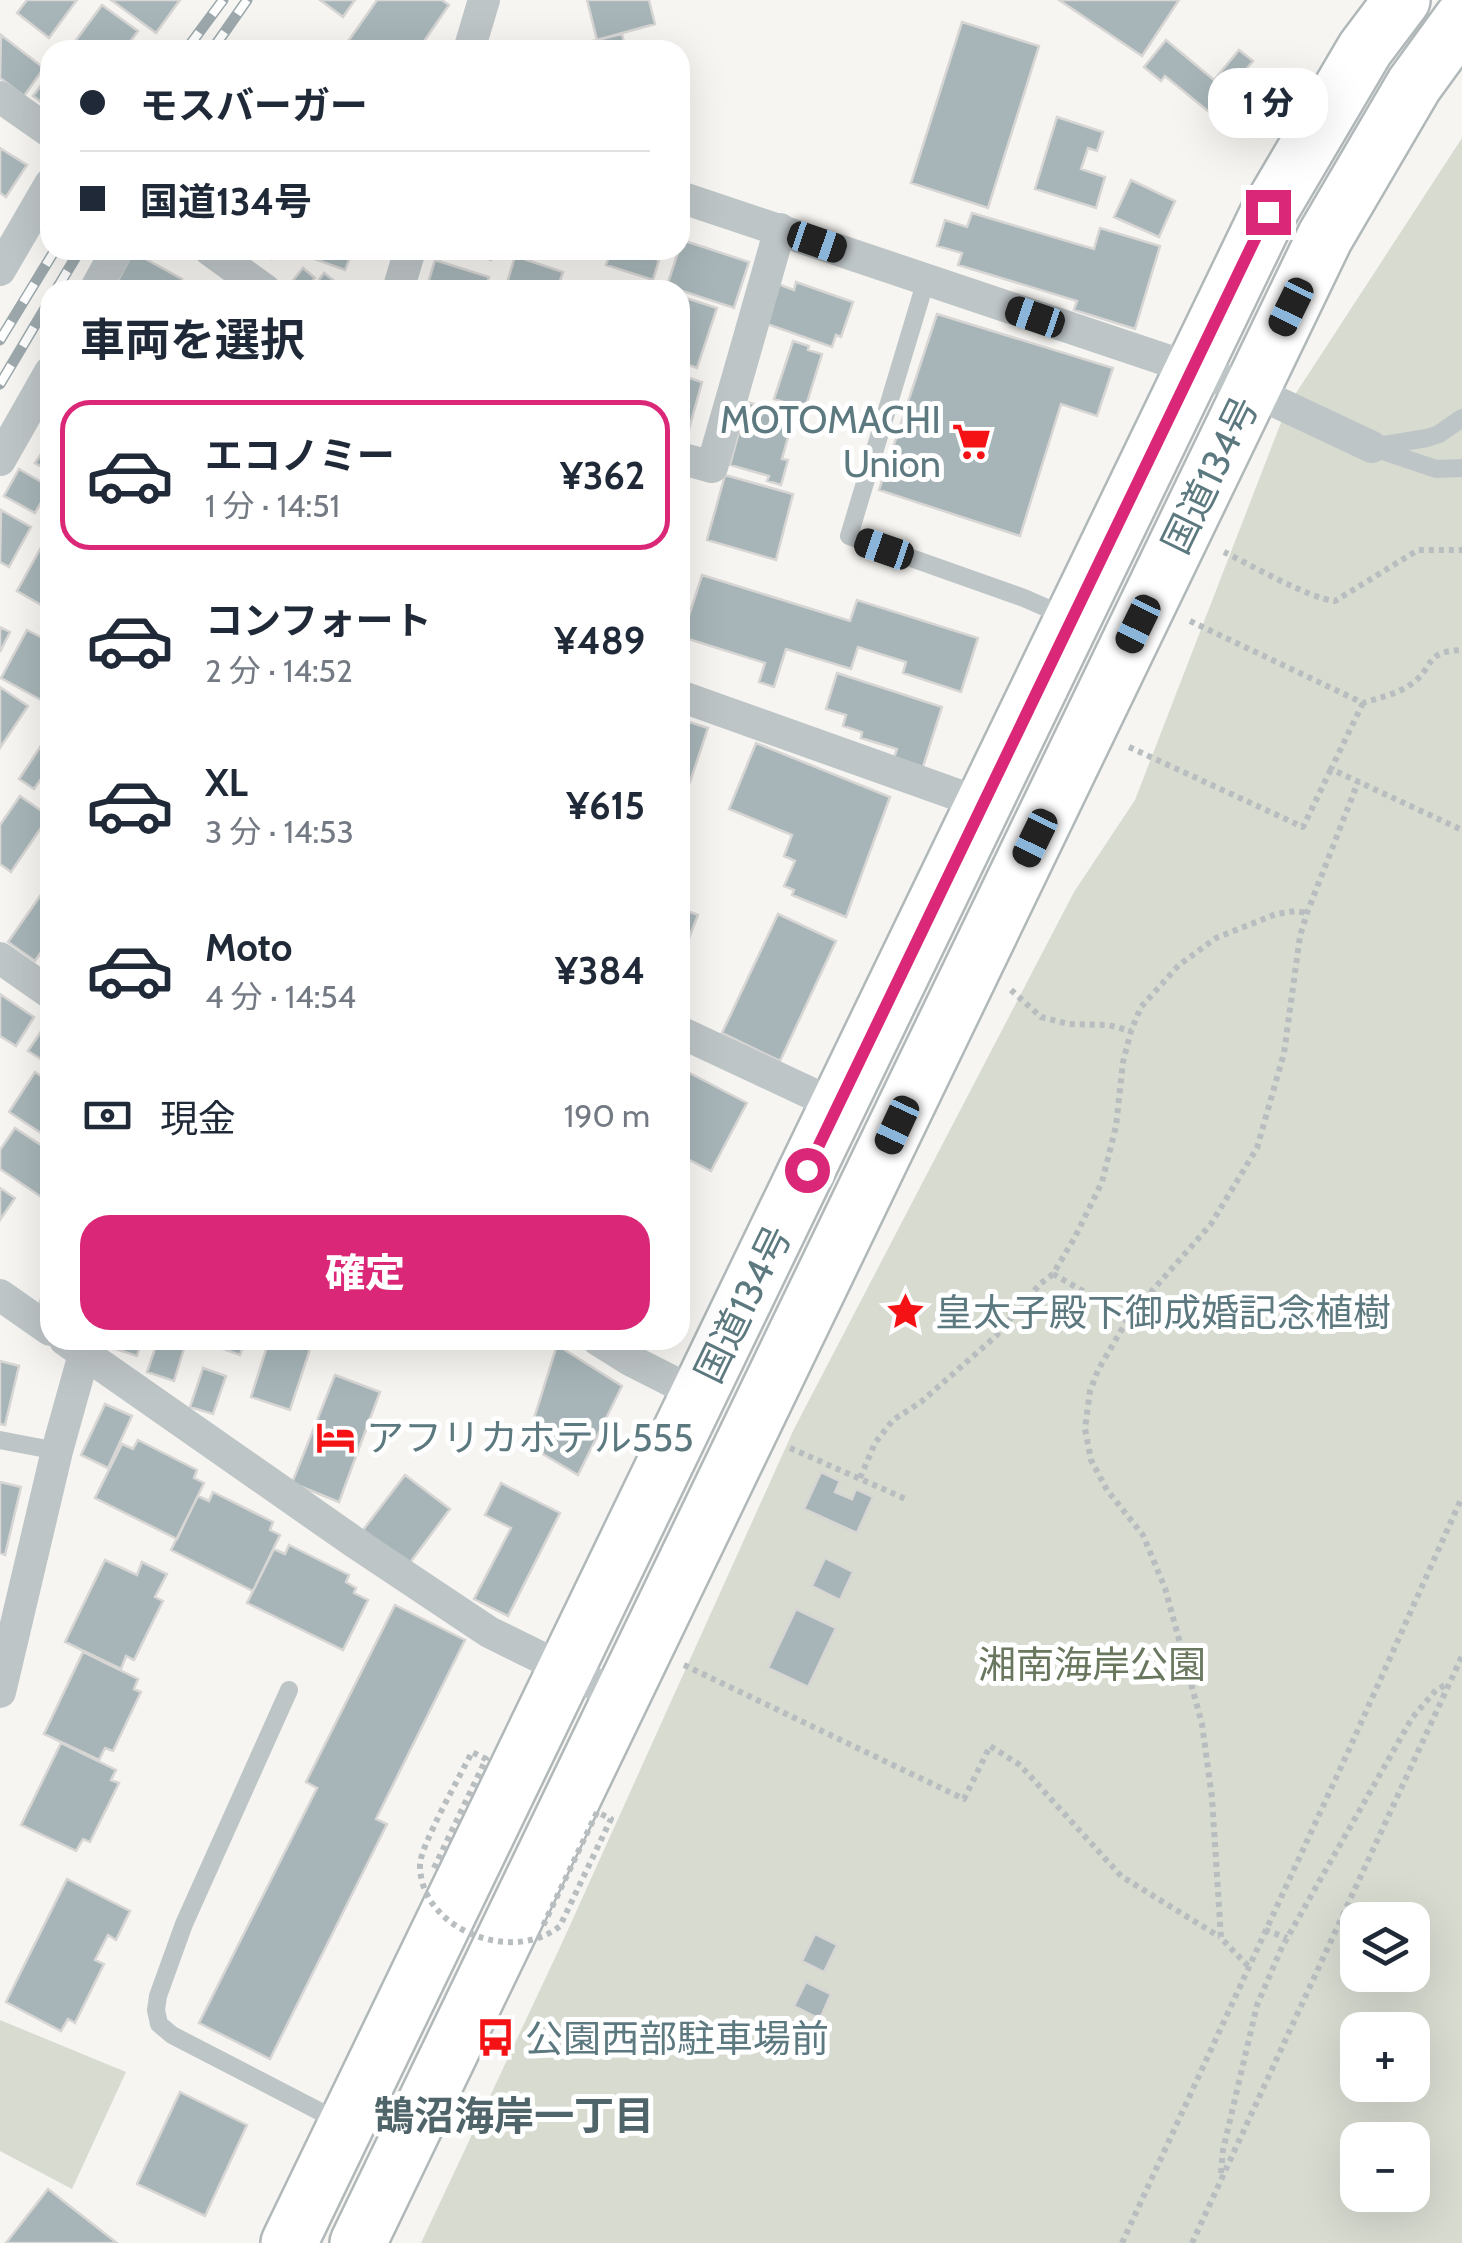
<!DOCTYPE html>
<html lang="ja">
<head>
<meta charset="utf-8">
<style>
  :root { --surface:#fff; --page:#f6f6f7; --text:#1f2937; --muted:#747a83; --line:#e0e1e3; --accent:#db2777 }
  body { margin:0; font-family:Cabin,"Noto Sans JP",sans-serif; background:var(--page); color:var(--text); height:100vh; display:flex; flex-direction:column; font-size:38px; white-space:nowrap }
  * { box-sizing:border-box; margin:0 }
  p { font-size:32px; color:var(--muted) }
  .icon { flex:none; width:55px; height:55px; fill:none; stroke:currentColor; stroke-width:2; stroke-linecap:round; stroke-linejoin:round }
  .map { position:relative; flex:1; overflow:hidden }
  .drawer { position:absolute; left:40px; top:280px; width:650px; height:1070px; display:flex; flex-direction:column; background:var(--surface); border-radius:30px; box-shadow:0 10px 40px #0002 }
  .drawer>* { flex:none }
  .guide { position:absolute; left:40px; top:40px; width:650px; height:220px; border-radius:30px; box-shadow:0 10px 40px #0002; display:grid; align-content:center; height:220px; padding:0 40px; background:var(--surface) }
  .fabs { position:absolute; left:1340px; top:1902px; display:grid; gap:20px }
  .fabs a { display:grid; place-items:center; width:90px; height:90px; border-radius:20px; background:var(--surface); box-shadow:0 10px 40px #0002; font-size:50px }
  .end { position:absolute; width:45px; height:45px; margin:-22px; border:12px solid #db2777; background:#fff; box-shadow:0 0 0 5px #fff }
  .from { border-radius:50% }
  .bubble { position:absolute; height:70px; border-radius:30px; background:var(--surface); box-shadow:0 10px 40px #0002; font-size:32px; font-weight:800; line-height:70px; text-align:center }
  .car { position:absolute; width:30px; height:60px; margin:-30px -15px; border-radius:12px; box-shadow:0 0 8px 2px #0007; background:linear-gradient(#222 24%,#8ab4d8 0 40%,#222 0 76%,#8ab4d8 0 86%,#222 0) }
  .guide b { display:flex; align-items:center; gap:35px; height:95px; font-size:38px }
  .guide b+b { border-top:2px solid var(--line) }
  .guide i { width:25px; height:25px; background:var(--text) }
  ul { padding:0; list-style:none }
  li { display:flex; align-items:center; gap:30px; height:150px; margin:0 20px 15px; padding:0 20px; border:5px solid transparent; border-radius:30px }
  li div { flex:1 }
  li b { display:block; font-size:38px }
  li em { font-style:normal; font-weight:800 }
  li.selected { border-color:var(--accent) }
  li>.icon { width:90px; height:90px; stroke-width:1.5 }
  h2 { padding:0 40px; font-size:45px; line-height:120px }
  .pay { display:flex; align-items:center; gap:25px; height:110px; padding:0 40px; font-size:38px }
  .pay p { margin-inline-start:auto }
  .primary-button { display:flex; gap:20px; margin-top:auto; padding:20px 40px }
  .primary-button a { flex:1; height:115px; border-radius:30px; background:var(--accent); color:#fff; font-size:40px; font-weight:800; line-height:115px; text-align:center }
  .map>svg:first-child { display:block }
  .green { fill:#d7dbd0; fill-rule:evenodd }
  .building { fill:#a7b5b8; stroke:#d7d6d4; stroke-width:2.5 }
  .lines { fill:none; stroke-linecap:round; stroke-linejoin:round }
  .highway-casing { stroke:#b1b8ba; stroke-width:60 }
  .path { stroke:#b8bdbf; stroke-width:6; stroke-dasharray:5 5; stroke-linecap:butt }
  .lane { stroke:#bec5c7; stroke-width:18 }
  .street { stroke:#bec5c7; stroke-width:32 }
  .highway { stroke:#fff; stroke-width:55 }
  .rail-casing { stroke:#9ca8ac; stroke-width:11 }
  .rail { stroke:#fff; stroke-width:8; stroke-dasharray:22; stroke-linecap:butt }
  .path-bridge { stroke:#b8bdbf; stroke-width:6; stroke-dasharray:5 5; stroke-linecap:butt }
  .route { stroke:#db2777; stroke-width:12 }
  .labels { text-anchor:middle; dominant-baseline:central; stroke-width:10; stroke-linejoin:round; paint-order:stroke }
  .poi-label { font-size:38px; fill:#5d7980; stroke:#fff; text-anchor:start }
  .street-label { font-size:38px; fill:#5d7980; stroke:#fff }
  .park-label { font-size:38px; fill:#68775d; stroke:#fff }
  .neighbourhood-label { font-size:40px; font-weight:bold; fill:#50656a; stroke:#fff }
</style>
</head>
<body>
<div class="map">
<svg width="1462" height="2243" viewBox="0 0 1462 2243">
  <rect width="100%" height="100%" fill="#f6f5f1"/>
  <path class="green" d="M 1462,138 L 1462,2243 L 421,2243 L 562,1943 L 794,1429 L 1074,892 L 1135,800 L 1287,407 ZM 1358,1920 L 1412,1920 L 1412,1975 L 1358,1975 ZM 1358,2030 L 1412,2030 L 1412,2085 L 1358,2085 ZM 1358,2140 L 1412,2140 L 1412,2195 L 1358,2195 Z
    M 0,2020 L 126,2072 L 72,2189 L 0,2151 Z"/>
  <path class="building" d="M 27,0 L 77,0 L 49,38 L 17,13 Z
    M 111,0 L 180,0 L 156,33 Z
    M 320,0 L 355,0 L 343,17 Z
    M 377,0 L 442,0 L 449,5 L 418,50 L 342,50 Z
    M 587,0 L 649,0 L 655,24 L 597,40 Z
    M 1059,0 L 1179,0 L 1142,56 Z
    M 102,5 L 138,31 L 124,50 L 76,50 L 71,47 Z
    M 962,22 L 1039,46 L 988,208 L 911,183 Z
    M 622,34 L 626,50 L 563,50 L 563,48 Z
    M 1,35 L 44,68 L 24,96 L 0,78 Z
    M 1166,40 L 1214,80 L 1239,50 L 1253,61 L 1227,93 L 1231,96 L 1214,116 L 1165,76 L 1161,81 L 1144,67 Z
    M 50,73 L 50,109 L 33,96 Z
    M 1057,117 L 1103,132 L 1097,151 L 1088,148 L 1081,169 L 1105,177 L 1096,208 L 1035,189 Z
    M 0,148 L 27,165 L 6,197 L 0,193 Z
    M 1131,180 L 1175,201 L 1159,237 L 1114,217 Z
    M 972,213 L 1094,249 L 1100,228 L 1160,246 L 1135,329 L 1074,310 L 1077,301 L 958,265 L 962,253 L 937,246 L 945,220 L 967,227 Z
    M 682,240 L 749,262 L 734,308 L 667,286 Z
    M 253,250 L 276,250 L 271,259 Z
    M 299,250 L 353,250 L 345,270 L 298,253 Z
    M 458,250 L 494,250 L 491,260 Z
    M 611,250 L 644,250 L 643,255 L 659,260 L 653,280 L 606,265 Z
    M 133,252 L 182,279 L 177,290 L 113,290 Z
    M 515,256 L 563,272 L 557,290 L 505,290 Z
    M 435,260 L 489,277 L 485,290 L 462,290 L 429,280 Z
    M 303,268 L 315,278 L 305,290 L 297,290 L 290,284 Z
    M 324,273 L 346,290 L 311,290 Z
    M 796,282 L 853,302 L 841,337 L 836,335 L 832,347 L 764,323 L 778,284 L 794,290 Z
    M 680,296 L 717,308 L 697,368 L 680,362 Z
    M 937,314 L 1113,368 L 1097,416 L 1061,404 L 1020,536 L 879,490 Z
    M 793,341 L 809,346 L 808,350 L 822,354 L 805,409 L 774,399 Z
    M 680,375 L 702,382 L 688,433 L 680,431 Z
    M 747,402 L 794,415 L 782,459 L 788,460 L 781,485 L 767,481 L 769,476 L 730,465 Z
    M 50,440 L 50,472 L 35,463 Z
    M 19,469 L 50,487 L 35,513 L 4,496 Z
    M 725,475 L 793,494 L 776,560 L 707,540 Z
    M 1,510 L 31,527 L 9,567 L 0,562 Z
    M 44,542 L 50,546 L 50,593 L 43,606 L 17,591 Z
    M 702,575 L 850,621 L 857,600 L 978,638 L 961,692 L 903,673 L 906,662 L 858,647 L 851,669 L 786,649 L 774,687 L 759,682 L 765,663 L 682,637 Z
    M 0,627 L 10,632 L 0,652 Z
    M 27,630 L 50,642 L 50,705 L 1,678 Z
    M 837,673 L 942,707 L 921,773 L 892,764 L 897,749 L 861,738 L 862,732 L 843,726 L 846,715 L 826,709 Z
    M 0,687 L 28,706 L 0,748 Z
    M 680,719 L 708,728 L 690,782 L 680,778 Z
    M 50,732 L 50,771 L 48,769 L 34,789 L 19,779 Z
    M 756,743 L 890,797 L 846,917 L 792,895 L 794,890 L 784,886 L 795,861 L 784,856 L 792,835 L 729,809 Z
    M 20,796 L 49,816 L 11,872 L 0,864 L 0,825 Z
    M 40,896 L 50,903 L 50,939 L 35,961 L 8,942 Z
    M 680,908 L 698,915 L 680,961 Z
    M 778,914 L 836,941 L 780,1061 L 722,1033 Z
    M 0,994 L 34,1017 L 16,1046 L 0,1036 Z
    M 50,1018 L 50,1065 L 28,1051 Z
    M 680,1068 L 747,1103 L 711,1171 L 680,1155 Z
    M 35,1072 L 50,1082 L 50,1139 L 9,1112 Z
    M 15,1128 L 50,1151 L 50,1203 L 0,1169 L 0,1150 Z
    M 0,1188 L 15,1198 L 0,1220 Z
    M 50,1270 L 50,1309 L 39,1305 Z
    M 112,1340 L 142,1340 L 137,1356 L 109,1347 Z
    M 158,1340 L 178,1340 L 186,1342 L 174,1381 L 147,1372 Z
    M 226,1340 L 245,1340 L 240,1355 L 223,1349 Z
    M 269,1340 L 313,1340 L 290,1410 L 251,1397 Z
    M 557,1345 L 622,1386 L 578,1475 L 526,1444 Z
    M 0,1361 L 19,1366 L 5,1425 L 0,1424 Z
    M 203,1368 L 226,1376 L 213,1414 L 190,1407 Z
    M 335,1375 L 380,1392 L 339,1502 L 292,1483 Z
    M 105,1404 L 132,1416 L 108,1468 L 81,1455 Z
    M 138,1440 L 197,1470 L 194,1478 L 204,1483 L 177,1539 L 95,1498 L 122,1444 L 133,1449 Z
    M 821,1472 L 840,1481 L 835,1492 L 852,1499 L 856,1489 L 873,1497 L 857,1533 L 804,1509 Z
    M 405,1475 L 450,1509 L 409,1564 L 363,1530 Z
    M 0,1482 L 21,1487 L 5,1555 L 0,1553 Z
    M 501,1483 L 560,1513 L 508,1616 L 474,1599 L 511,1528 L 485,1515 Z
    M 213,1492 L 273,1522 L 270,1530 L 280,1535 L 253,1591 L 171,1550 L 198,1496 L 209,1501 Z
    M 289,1545 L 349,1575 L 346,1582 L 356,1588 L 354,1593 L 368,1600 L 343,1650 L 247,1603 L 274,1549 L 285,1554 Z
    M 825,1558 L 853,1572 L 840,1600 L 812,1586 Z
    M 105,1560 L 137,1575 L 142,1562 L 167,1574 L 155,1597 L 163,1601 L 134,1660 L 126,1656 L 121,1669 L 65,1642 Z
    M 395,1605 L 465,1640 L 376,1819 L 387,1824 L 270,2059 L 199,2023 L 317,1788 L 306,1782 Z
    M 796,1609 L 836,1628 L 808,1687 L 768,1668 Z
    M 83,1652 L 138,1679 L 134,1689 L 141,1692 L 113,1751 L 105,1748 L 99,1760 L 44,1734 Z
    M 61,1743 L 116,1770 L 111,1780 L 119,1783 L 90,1842 L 83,1839 L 76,1851 L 21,1825 Z
    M 67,1879 L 130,1911 L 116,1940 L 108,1935 L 95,1960 L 104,1964 L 75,2023 L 68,2019 L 61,2031 L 6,2002 Z
    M 815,1934 L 837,1945 L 824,1972 L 802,1961 Z
    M 806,1982 L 831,1994 L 820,2019 L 794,2006 Z
    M 180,2092 L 247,2125 L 205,2216 L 137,2184 Z
    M 48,2189 L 117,2243 L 6,2243 Z"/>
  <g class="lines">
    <defs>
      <path id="highway" d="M 289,2243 L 1269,212 L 1365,49 L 1402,0
        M 358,2243 L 1325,237 L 1414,85 L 1462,19"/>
    </defs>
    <use href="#highway" class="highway-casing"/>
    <path class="path" d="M 1224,552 C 1251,565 1308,598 1335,601 L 1418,550 L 1462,550
      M 1190,621 L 1363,703 C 1378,698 1397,694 1410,685 C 1435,668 1423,651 1462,650
      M 1363,703 L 1331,769 L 1462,830
      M 1129,747 L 1303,827 L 1331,769
      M 1011,990 L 1041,1017 L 1068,1024 L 1108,1025 L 1131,1031
      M 1053,1274 L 1129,1317
      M 790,1448 L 908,1500
      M 860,1478 L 875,1443 L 893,1420 L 921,1402 L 996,1336 L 1040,1284 L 1053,1274 L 1075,1237 L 1102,1182 L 1116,1126 L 1123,1062 L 1131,1031 L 1141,1007 L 1179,965 L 1216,938 L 1276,914 L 1296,911 L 1307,913
      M 684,1665 L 964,1799 L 990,1746 L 1020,1765 L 1121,1876 L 1220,1937
      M 1265,1930 L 1287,1938
      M 1248,1966 L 1221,1938 L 1212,1798 L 1202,1724 L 1165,1588 L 1143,1535 L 1107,1490 L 1091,1460 L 1085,1429 L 1090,1391 L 1098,1370 L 1129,1317 L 1211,1224 L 1257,1148 L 1284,1053 L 1300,936 L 1307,913 L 1358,782
      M 1221,2173 L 1223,2150 L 1257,2005 L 1282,1947 L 1412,1718 L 1436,1690 L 1447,1684
      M 1122,2243 L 1347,1754 L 1462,1497
      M 1192,2243 L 1462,1656"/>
    <path class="lane" d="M 926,280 L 849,536 L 1024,598 L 1067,617
      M 1372,447 L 1427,438 L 1439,434 L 1462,418
      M 1377,449 L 1436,469 L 1462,468
      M 0,1440 L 57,1451
      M 289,1690 L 184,1924 L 158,1996 L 156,2010 L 159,2024 L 172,2035 L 342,2123"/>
    <path class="street" d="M 469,50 L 484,0
      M 0,97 L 50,132
      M 680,197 L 1193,369 L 1251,390 L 1372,447
      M 210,250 L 265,290
      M 0,270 L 50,184
      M 95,290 L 117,250
      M 398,290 L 410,250
      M 680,458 L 712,467 L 780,229
      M 0,460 L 50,372
      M 680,696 L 983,804
      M 0,958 L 50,993
      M 680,1032 L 838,1106
      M 0,1295 L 50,1330
      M 65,1340 L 354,1542 L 489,1632 L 621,1697
      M 598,1340 L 630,1360 L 699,1395
      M 0,1692 L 57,1451 L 88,1340"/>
    <use href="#highway" class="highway"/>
    <defs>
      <path id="rail" d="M 186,50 L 223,0
        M 212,50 L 247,0
        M 56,290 L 80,250
        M 0,340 L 55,250
        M 0,384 L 50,300"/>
    </defs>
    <use href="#rail" class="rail-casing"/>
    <use href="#rail" class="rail"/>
    <path class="path-bridge" d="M 434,1868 L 486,1759 L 472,1752 C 461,1774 421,1845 420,1864 C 419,1929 512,1965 560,1926 L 611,1819 L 597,1812 L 543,1926"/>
  </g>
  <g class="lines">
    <path class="route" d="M 807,1170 L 1268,212"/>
  </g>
  <defs>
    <symbol id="supermarket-bare" viewBox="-9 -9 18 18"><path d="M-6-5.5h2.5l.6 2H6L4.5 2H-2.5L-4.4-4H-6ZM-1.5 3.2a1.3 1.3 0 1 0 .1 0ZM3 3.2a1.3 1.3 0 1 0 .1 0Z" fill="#f51214" stroke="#fff" stroke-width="2.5" paint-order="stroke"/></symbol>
    <symbol id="sight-bare" viewBox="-9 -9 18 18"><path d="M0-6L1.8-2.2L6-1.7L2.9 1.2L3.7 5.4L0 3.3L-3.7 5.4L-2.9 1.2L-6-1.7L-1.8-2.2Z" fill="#f51214" stroke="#fff" stroke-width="2.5" paint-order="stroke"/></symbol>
    <symbol id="hotel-bare" viewBox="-9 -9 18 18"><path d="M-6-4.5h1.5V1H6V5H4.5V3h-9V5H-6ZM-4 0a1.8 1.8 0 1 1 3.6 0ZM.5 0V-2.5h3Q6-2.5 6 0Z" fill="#f51214" stroke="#fff" stroke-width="2.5" paint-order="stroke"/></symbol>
    <symbol id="bus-bare" viewBox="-9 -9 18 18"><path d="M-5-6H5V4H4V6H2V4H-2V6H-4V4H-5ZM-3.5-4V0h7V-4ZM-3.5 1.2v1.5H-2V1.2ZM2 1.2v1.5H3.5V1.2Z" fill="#f51214" stroke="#fff" stroke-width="2.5" paint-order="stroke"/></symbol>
  </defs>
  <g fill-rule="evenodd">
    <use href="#supermarket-bare" x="944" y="414" width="55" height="55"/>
    <use href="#sight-bare" x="878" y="1284" width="55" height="55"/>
    <use href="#hotel-bare" x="308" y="1410" width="55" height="55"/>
    <use href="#bus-bare" x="468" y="2010" width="55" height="55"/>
  </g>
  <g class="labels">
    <g class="poi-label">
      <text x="941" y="419" text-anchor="end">MOTOMACHI<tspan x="941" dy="44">Union</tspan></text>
      <text x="935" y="1312">皇太子殿下御成婚記念植樹</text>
      <text x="366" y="1437">アフリカホテル555</text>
      <text x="525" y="2038">公園西部駐車場前</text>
    </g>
    <g class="street-label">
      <text transform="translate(1210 475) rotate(-64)">国道134号</text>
      <text transform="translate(743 1304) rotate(-64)">国道134号</text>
    </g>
    <g class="park-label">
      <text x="1092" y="1664">湘南海岸公園</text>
    </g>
    <g class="neighbourhood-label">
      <text x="514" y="2115">鵠沼海岸一丁目</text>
    </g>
  </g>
</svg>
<div class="fabs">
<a><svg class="icon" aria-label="layers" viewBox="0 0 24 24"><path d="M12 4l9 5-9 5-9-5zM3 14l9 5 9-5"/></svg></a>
<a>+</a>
<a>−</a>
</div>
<i class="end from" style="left:807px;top:1170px"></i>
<i class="end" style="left:1268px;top:212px"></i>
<div class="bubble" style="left:1208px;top:68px;width:120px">1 分</div>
<i class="car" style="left:817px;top:242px;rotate:109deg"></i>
<i class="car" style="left:1291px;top:307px;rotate:206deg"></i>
<i class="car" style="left:1035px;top:317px;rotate:289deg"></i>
<i class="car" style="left:884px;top:549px;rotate:289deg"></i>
<i class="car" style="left:1138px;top:624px;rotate:206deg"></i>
<i class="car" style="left:1035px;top:838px;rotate:206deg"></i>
<i class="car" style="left:897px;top:1125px;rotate:205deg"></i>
<div class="guide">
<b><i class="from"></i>モスバーガー</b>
<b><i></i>国道134号</b>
</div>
<section class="drawer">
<h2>車両を選択</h2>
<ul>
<li class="selected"><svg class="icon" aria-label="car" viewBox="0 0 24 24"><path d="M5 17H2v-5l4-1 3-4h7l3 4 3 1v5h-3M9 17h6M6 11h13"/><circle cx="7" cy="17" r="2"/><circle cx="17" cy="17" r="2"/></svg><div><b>エコノミー</b><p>1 分 · 14:51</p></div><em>¥362</em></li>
<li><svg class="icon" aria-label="car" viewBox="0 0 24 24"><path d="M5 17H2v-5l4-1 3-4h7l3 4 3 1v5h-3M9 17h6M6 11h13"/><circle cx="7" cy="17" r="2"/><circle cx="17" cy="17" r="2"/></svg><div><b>コンフォート</b><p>2 分 · 14:52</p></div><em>¥489</em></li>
<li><svg class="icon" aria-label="car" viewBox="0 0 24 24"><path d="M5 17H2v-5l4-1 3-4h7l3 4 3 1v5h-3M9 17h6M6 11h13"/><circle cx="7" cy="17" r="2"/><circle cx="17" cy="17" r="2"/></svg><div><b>XL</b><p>3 分 · 14:53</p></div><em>¥615</em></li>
<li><svg class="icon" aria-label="car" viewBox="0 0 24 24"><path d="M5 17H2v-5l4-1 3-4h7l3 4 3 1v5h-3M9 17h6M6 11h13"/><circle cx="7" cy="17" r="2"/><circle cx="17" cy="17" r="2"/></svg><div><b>Moto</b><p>4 分 · 14:54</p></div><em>¥384</em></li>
</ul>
<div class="pay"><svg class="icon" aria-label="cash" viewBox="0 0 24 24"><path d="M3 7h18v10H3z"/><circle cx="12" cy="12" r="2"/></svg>現金<p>190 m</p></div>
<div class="primary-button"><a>確定</a></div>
</section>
</div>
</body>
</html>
